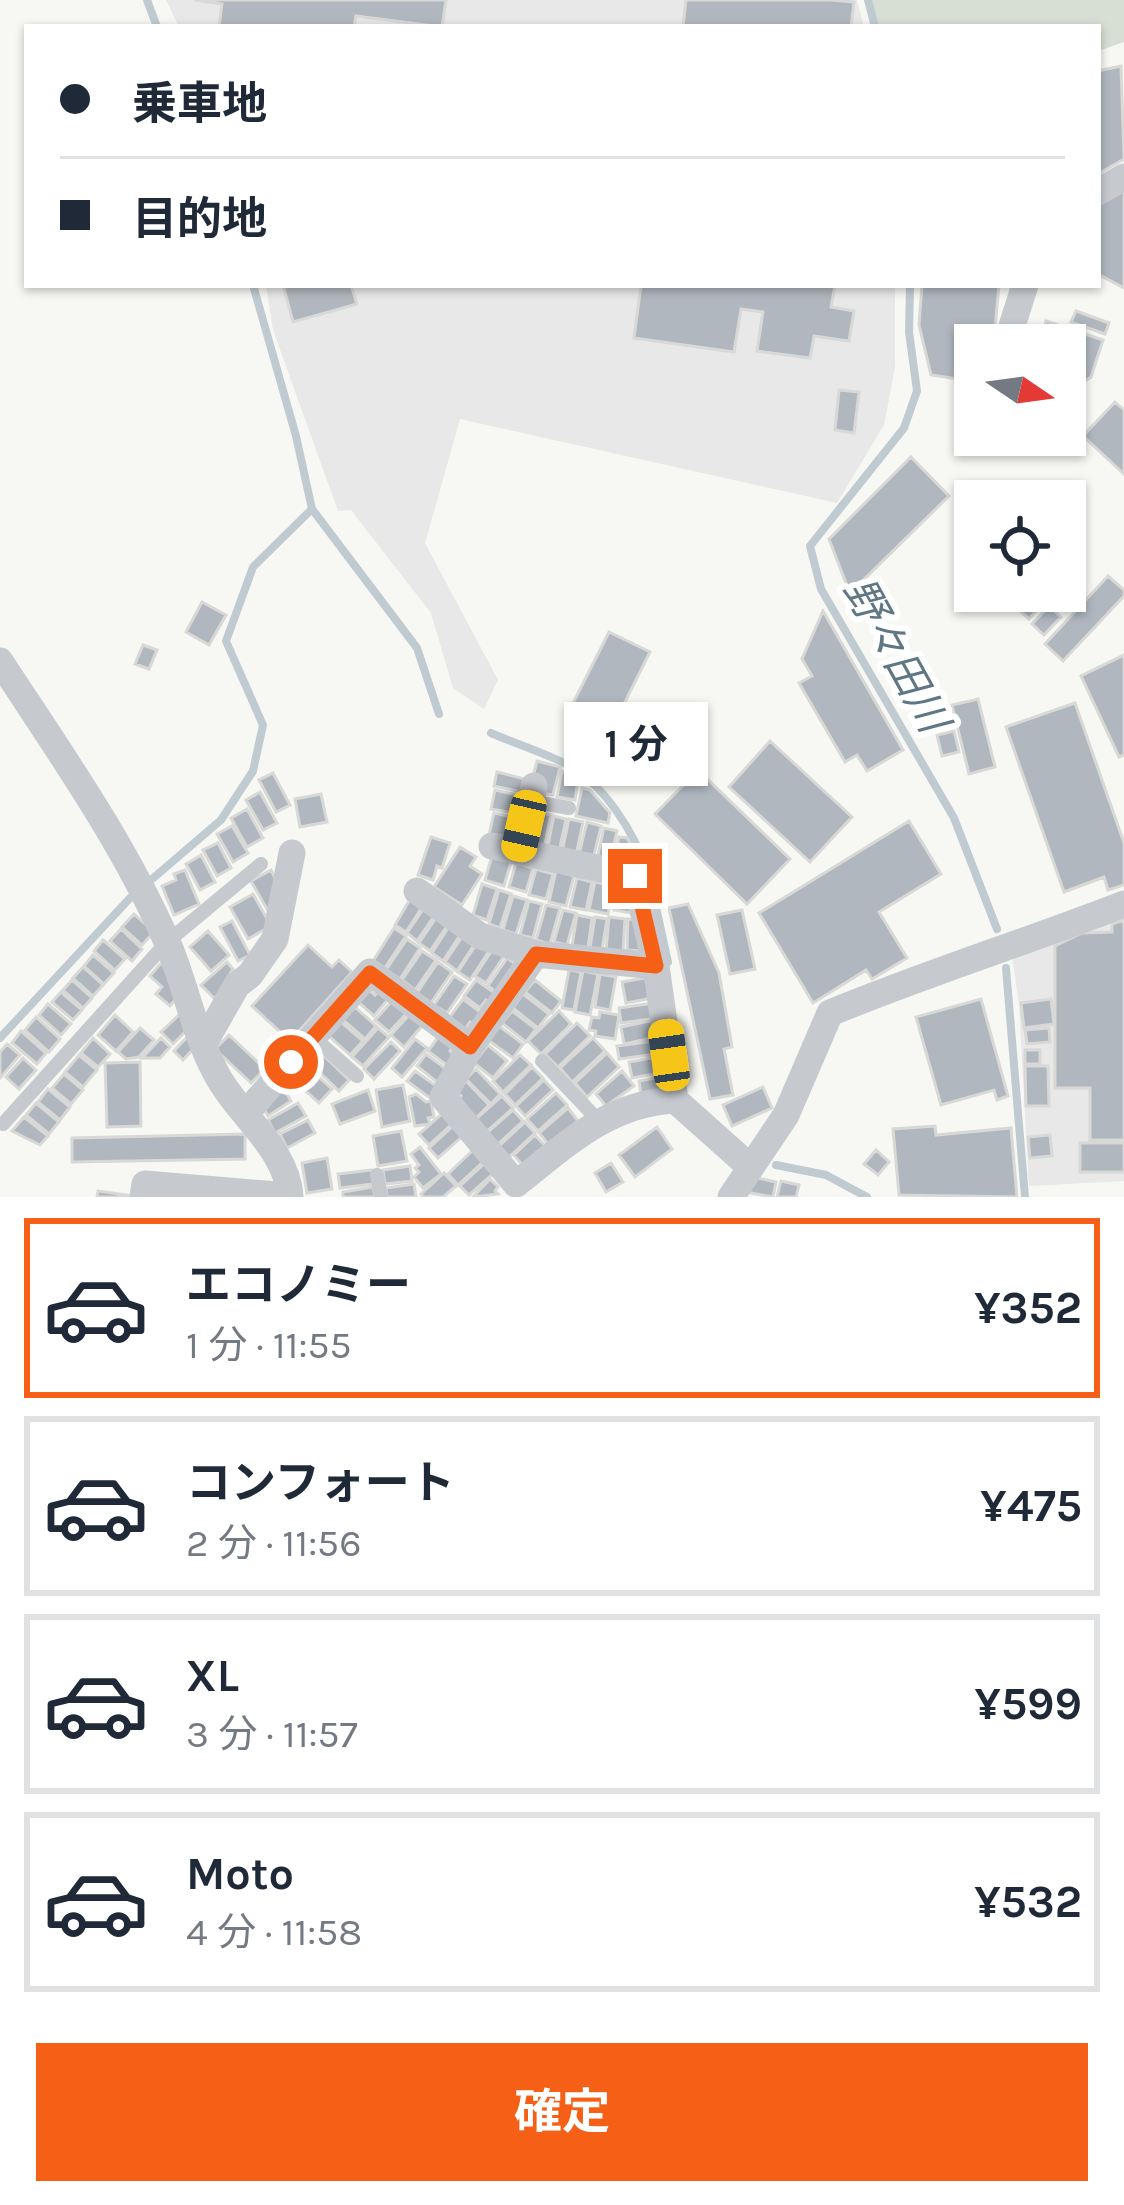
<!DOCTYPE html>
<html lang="ja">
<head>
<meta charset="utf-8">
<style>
  :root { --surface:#fff; --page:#f2f2f3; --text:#1f2937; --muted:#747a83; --line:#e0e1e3; --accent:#f56016 }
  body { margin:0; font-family:Karla,"Noto Sans JP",sans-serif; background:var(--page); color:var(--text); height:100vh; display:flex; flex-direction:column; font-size:45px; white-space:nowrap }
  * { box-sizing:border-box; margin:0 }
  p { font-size:39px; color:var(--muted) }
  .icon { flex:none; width:66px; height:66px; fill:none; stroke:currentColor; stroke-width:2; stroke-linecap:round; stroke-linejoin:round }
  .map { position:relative; height:1197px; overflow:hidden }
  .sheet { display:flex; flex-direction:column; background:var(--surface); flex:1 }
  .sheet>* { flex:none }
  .top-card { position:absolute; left:24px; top:24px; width:1077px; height:264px; border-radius:0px; box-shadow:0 3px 9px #0004; display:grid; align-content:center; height:264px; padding:0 36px; background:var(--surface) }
  .needle { width:78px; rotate:103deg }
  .buttons { position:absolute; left:954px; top:324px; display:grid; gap:24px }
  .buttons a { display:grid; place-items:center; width:132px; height:132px; border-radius:0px; background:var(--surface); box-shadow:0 3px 9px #0004; font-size:60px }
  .end { position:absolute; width:54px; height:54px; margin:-27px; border:15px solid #f56016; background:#fff; box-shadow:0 0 0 6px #fff }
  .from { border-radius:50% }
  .bubble { position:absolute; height:84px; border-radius:0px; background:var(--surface); box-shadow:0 3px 9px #0004; font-size:39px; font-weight:700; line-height:84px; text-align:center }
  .car { position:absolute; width:36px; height:72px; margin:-36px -18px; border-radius:15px; box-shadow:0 0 9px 3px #0007; background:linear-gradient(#f5c518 24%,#345 0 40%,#f5c518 0 76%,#345 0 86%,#f5c518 0) }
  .top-card b { display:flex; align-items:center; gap:42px; height:114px; font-size:45px }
  .top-card b+b { border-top:3px solid var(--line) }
  .top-card i { width:30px; height:30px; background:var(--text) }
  ul { padding:21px 0 0; list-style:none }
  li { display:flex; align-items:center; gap:36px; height:180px; margin:0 24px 18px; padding:0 12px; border:6px solid var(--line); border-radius:0px }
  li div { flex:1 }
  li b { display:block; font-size:45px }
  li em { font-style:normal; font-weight:700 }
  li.selected { border-color:var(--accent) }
  li>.icon { width:108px; height:108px; stroke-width:1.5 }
  .button { display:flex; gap:24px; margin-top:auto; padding:24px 36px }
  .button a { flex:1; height:138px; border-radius:0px; background:var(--accent); color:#fff; font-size:48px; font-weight:700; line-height:138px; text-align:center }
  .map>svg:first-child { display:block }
  .built { fill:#e7e8e7 }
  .green { fill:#d7dfd4 }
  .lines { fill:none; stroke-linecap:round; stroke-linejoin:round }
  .stream { stroke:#c0cbd1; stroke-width:8 }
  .building { fill:#b0b7bf; stroke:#d8d8d6; stroke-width:3 }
  .lane { stroke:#c6c9ce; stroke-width:14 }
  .street { stroke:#c6c9ce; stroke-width:27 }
  .route { stroke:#f56016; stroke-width:15 }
  .labels { text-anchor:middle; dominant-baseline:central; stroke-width:12; stroke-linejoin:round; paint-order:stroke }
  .water-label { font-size:42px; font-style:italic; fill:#5f7684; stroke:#fff }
</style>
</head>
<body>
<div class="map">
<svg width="1124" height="1197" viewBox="0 0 1124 1197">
  <rect width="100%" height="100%" fill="#f7f7f3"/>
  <path class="built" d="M 166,0 L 857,0 L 864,27 L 179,27 Z
    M 266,285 L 895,285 L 895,367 L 884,425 L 837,503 L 460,419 L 425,543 L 498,680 L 484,709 L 453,688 L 431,613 L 351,510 L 338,511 L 273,330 Z
    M 1124,914 L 1124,1181 L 1029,1186 L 1019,1005 L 1012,956 Z"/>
  <path class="green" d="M 871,0 L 1124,0 L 1124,42 L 1098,51 L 1098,27 L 878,27 Z"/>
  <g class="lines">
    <path class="stream" d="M 147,0 L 157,27
      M 868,0 L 875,27
      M 253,285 L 296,436 L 312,509 L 417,648 L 439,714
      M 910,285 L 909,332 L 917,391 L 904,428 L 810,546 L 821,589 L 954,818 L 997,929
      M 491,733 C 514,743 539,751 562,762 C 603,781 636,834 648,875
      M 652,889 L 668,962
      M 1006,968 L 1025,1197
      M 0,1038 L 130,898 L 221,820 L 253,771 L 263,725 L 226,641 L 253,567 L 312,509
      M 776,1165 L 826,1175 L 867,1197"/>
  </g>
  <path class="building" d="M 195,0 L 446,0 L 442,27 L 356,16 L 354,27 L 219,27 L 222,4 Z
    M 686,0 L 831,0 L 854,2 L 851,27 L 683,27 Z
    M 1121,66 L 1124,159 L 1098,174 L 1098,71 Z
    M 1124,186 L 1124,288 L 1098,274 L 1098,205 Z
    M 283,285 L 351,285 L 357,304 L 293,322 Z
    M 641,285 L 835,285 L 831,307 L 854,311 L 849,341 L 814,336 L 810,358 L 757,351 L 763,312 L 741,309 L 734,352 L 634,338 Z
    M 922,285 L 999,285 L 994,339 L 990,345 L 975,345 L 975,367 L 958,379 L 931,375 L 919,325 Z
    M 1076,311 L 1109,323 L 1105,334 L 1071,322 Z
    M 1046,321 L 1103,340 L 1091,377 L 1070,391 L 1065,390 L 1065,345 L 1039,345 Z
    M 839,390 L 859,392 L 854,433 L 835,430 Z
    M 1115,402 L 1124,410 L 1124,474 L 1083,436 Z
    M 911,457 L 949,496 L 850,593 L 829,539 Z
    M 1108,576 L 1124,590 L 1124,596 L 1063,661 L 1045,644 Z
    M 1012,591 L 1033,591 L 1045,601 L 1029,619 L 1006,598 Z
    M 202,602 L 226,615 L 209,645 L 186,632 Z
    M 1049,606 L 1061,617 L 1044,635 L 1032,624 Z
    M 823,611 L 903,750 L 867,771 L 857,755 L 845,762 L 799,683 L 812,676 L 802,659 Z
    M 609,632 L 650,652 L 607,738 L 566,717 Z
    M 143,645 L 157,650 L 149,669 L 135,664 Z
    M 1124,655 L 1124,755 L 1119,757 L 1081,676 Z
    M 978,699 L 995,767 L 969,774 L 952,705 Z
    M 1075,703 L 1124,843 L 1124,885 L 1108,890 L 1104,877 L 1064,892 L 1006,727 Z
    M 657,705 L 693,720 L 670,773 L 634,758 Z
    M 954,731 L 959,752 L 942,756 L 937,735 Z
    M 770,741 L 852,817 L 810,862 L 729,787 Z
    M 537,761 L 560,767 L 553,795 L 541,793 L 532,781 Z
    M 698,770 L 790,859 L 747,904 L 655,814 Z
    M 562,771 L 578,780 L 575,800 L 557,797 Z
    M 497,772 L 525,779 L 522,792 L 494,786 Z
    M 273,773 L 290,805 L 276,812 L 259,780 Z
    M 582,788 L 590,790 L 610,813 L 608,823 L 576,816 Z
    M 495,790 L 517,795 L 514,813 L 491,809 Z
    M 260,792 L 277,823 L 263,830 L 246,800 Z
    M 321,794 L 327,822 L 300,827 L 295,799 Z
    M 247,809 L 263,838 L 247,847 L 231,818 Z
    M 537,812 L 551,815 L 544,848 L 529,845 Z
    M 494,813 L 512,817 L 506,844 L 488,839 Z
    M 554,816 L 566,819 L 559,852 L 547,850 Z
    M 569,819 L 583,822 L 576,855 L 562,852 Z
    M 909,821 L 941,874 L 879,912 L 907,958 L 872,979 L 866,970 L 813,1003 L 759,913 Z
    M 587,822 L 601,826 L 593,859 L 579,855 Z
    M 232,826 L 248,853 L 233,862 L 217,834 Z
    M 604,828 L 617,831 L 610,862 L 597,859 Z
    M 431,837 L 450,843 L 442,868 L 437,866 L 433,880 L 418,875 Z
    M 619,837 L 627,838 L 638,857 L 635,869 L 613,864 Z
    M 218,843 L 231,868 L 217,876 L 203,850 Z
    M 460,847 L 476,857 L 470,866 L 482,874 L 462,905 L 434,887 Z
    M 201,855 L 215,882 L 200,890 L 186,864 Z
    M 492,856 L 511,862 L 504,886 L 485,880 Z
    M 516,863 L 533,868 L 526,892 L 509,887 Z
    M 536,869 L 553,874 L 546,899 L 529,895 Z
    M 185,870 L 199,904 L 174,915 L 162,886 L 176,880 L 174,874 Z
    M 271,870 L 278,884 L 268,911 L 251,881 Z
    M 556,871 L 574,876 L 566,906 L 549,902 Z
    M 577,878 L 592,882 L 586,910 L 570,907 Z
    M 595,882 L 614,886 L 608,914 L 589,910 Z
    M 482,884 L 497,889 L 487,920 L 473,915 Z
    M 618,886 L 626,887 L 631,913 L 614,910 Z
    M 499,890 L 511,894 L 500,928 L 489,924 Z
    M 253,894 L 271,926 L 248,939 L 230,907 Z
    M 412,896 L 424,904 L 406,932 L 395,925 Z
    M 513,896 L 527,900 L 516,934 L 503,930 Z
    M 529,901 L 542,904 L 533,938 L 520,935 Z
    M 688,904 L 719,973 L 732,1047 L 724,1049 L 733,1095 L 710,1099 L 669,908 Z
    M 426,905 L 436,913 L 417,941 L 407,933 Z
    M 546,905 L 560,908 L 550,944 L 536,940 Z
    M 563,910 L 576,913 L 567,945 L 554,942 Z
    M 742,910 L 755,969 L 730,974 L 717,915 Z
    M 134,914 L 154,932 L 142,945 L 122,927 Z
    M 438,915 L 449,923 L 430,951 L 419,943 Z
    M 577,915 L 592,918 L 588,948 L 572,946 Z
    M 595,917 L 607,919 L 602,950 L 590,948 Z
    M 609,917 L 625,919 L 623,951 L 606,950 Z
    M 628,919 L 642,920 L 641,951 L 627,950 Z
    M 1124,920 L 1124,1140 L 1090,1140 L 1090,1088 L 1055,1088 L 1055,946 L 1082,933 L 1112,932 L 1112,924 Z
    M 232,921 L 250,955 L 238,961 L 220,927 Z
    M 450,925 L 462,932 L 443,961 L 432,953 Z
    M 394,928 L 406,936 L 384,969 L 373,961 Z
    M 121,929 L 142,949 L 132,961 L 110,941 Z
    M 208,931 L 229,955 L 211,971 L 190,947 Z
    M 464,934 L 476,942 L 457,971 L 445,962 Z
    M 407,939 L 420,948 L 400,979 L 386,970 Z
    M 103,940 L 125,959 L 115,970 L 94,951 Z
    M 479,940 L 491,948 L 470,980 L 458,972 Z
    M 308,945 L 332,967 L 339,960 L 352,972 L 290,1041 L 252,1006 Z
    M 493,949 L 504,956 L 486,983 L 475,976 Z
    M 422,951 L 436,960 L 415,990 L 402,980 Z
    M 93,955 L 114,973 L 104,984 L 84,966 Z
    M 507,958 L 520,967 L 500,995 L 488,986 Z
    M 227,962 L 233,969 L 215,999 L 201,985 Z
    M 438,962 L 452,972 L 431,1003 L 417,993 Z
    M 161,963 L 175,975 L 181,993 L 170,1006 L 156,994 L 162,987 L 150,976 Z
    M 83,967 L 103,985 L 93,996 L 73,978 Z
    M 569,970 L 581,972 L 574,1010 L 562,1008 Z
    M 583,971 L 598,974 L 590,1015 L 575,1012 Z
    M 600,974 L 616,977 L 610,1010 L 595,1007 Z
    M 454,976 L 467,984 L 447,1013 L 434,1005 Z
    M 650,977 L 653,998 L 626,1003 L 622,982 Z
    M 72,980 L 92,998 L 83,1008 L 63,990 Z
    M 476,980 L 499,996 L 492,1005 L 486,1000 L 480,1008 L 464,996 Z
    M 535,980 L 561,1001 L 552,1013 L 525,992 Z
    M 380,988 L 390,997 L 374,1016 L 358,1002 L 369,990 L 375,995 Z
    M 61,992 L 82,1010 L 73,1020 L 52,1002 Z
    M 523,994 L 549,1014 L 538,1028 L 513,1008 Z
    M 463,999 L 484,1015 L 476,1026 L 470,1022 L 465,1029 L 449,1018 Z
    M 981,999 L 1008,1096 L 997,1100 L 994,1090 L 941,1105 L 916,1017 Z
    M 1051,999 L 1054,1024 L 1024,1028 L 1021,1003 Z
    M 393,1000 L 408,1012 L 389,1032 L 375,1020 Z
    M 654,1003 L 657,1018 L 621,1023 L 619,1008 Z
    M 48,1004 L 71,1024 L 61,1035 L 39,1015 Z
    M 355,1007 L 376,1026 L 365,1039 L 343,1020 Z
    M 512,1011 L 536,1029 L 526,1042 L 502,1023 Z
    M 559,1011 L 571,1024 L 541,1054 L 528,1041 Z
    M 182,1012 L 193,1024 L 173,1044 L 161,1032 Z
    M 600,1012 L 619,1015 L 615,1039 L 595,1036 L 596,1031 L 589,1030 L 592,1017 L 599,1018 Z
    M 115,1015 L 133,1032 L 116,1051 L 98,1035 Z
    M 409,1015 L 422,1026 L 404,1047 L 391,1035 Z
    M 36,1017 L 60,1039 L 49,1052 L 25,1030 Z
    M 654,1020 L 657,1037 L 624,1044 L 621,1027 Z
    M 341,1022 L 363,1041 L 350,1055 L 329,1036 Z
    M 577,1023 L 590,1036 L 558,1067 L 545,1054 Z
    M 499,1026 L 523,1044 L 513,1058 L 488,1040 Z
    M 140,1028 L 154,1040 L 139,1057 L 126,1059 L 118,1052 Z
    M 378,1028 L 389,1037 L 363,1066 L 352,1057 Z
    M 1049,1028 L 1050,1042 L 1027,1044 L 1025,1030 Z
    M 21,1031 L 46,1053 L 37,1064 L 12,1043 Z
    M 191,1033 L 200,1042 L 183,1060 L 174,1051 Z
    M 229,1035 L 265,1069 L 251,1083 L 215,1049 Z
    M 439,1036 L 453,1046 L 450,1051 L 456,1056 L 448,1066 L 428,1051 Z
    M 93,1038 L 110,1054 L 98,1067 L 81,1053 Z
    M 161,1038 L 170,1047 L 160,1058 L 142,1058 Z
    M 593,1038 L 605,1051 L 572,1082 L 560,1068 Z
    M 415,1039 L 427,1048 L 402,1077 L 392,1068 Z
    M 282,1040 L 289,1046 L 274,1062 L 267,1056 Z
    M 655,1041 L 657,1054 L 619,1059 L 617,1046 Z
    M 391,1042 L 400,1051 L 374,1079 L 364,1069 Z
    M 7,1044 L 20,1055 L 0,1078 L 0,1052 Z
    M 488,1045 L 507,1061 L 493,1078 L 474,1063 Z
    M 1025,1050 L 1040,1050 L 1040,1064 L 1025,1064 Z
    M 321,1053 L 349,1080 L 339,1091 L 311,1064 Z
    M 607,1053 L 619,1067 L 587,1097 L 575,1083 Z
    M 426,1054 L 446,1069 L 437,1082 L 417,1066 Z
    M 79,1055 L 97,1070 L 83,1087 L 65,1072 Z
    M 520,1055 L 531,1065 L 503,1092 L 493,1081 Z
    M 662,1056 L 664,1067 L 654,1069 L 654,1074 L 632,1078 L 629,1062 Z
    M 23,1058 L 36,1070 L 19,1089 L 6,1077 Z
    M 301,1061 L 332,1089 L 319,1103 L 288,1075 Z
    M 140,1062 L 141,1126 L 107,1127 L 105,1063 Z
    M 1025,1066 L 1048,1066 L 1049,1106 L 1026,1106 Z
    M 532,1067 L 543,1078 L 515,1105 L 505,1094 Z
    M 476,1069 L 500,1094 L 491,1104 L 466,1079 Z
    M 415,1071 L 438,1087 L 430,1098 L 407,1081 Z
    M 622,1071 L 634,1086 L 606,1106 L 596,1094 Z
    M 64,1074 L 83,1090 L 71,1104 L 52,1088 Z
    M 666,1076 L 668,1089 L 641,1094 L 639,1081 Z
    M 544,1080 L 553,1090 L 525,1116 L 516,1106 Z
    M 466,1081 L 489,1105 L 476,1118 L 458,1100 L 461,1096 L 456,1091 Z
    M 403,1085 L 410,1121 L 382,1127 L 376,1090 Z
    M 282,1086 L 291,1101 L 268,1116 L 261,1105 Z
    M 763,1087 L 772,1108 L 732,1126 L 723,1105 Z
    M 48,1089 L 70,1107 L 60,1120 L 38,1102 Z
    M 368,1090 L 375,1111 L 340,1124 L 332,1104 Z
    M 556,1093 L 567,1105 L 538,1131 L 527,1119 Z
    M 416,1094 L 426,1102 L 431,1101 L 434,1117 L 428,1118 L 430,1124 L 415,1126 L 409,1097 Z
    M 502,1096 L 513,1108 L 486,1132 L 475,1120 Z
    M 36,1103 L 59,1122 L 49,1134 L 26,1115 Z
    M 298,1103 L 306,1116 L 275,1133 L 268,1120 Z
    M 568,1108 L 578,1121 L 549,1145 L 539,1133 Z
    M 513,1110 L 523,1121 L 497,1145 L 487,1133 Z
    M 444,1112 L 454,1122 L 429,1145 L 419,1134 Z
    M 24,1117 L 48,1136 L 40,1145 L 12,1131 Z
    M 308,1120 L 315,1133 L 287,1148 L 280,1134 Z
    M 525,1122 L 535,1133 L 509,1157 L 499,1146 Z
    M 454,1125 L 464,1135 L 438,1158 L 429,1148 Z
    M 935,1126 L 936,1135 L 1011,1128 L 1017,1197 L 899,1195 L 893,1129 Z
    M 657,1127 L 672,1149 L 635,1177 L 619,1155 Z
    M 401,1131 L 407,1161 L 378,1166 L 373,1136 Z
    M 245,1134 L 245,1159 L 72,1162 L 72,1138 Z
    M 535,1135 L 545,1146 L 523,1166 L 514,1155 Z
    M 1050,1135 L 1052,1156 L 1030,1158 L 1028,1137 Z
    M 1080,1143 L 1124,1143 L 1124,1172 L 1080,1172 Z
    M 420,1147 L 441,1174 L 423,1188 L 414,1177 L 419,1172 L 415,1168 L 419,1165 L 411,1154 Z
    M 473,1150 L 484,1161 L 458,1185 L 448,1174 Z
    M 876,1150 L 889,1162 L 878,1175 L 864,1164 Z
    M 327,1158 L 332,1189 L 307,1193 L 302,1163 Z
    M 611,1163 L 623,1182 L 606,1192 L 595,1173 Z
    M 484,1164 L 493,1174 L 469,1195 L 460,1186 Z
    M 410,1166 L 412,1181 L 385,1184 L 383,1170 Z
    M 372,1170 L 373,1184 L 340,1188 L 338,1174 Z
    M 444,1173 L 456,1186 L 443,1197 L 424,1197 L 421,1194 Z
    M 748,1176 L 776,1182 L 773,1197 L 745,1192 Z
    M 490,1179 L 498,1187 L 495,1191 L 498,1194 L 473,1197 Z
    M 781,1181 L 799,1185 L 796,1197 L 777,1197 Z
    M 414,1184 L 416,1197 L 387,1197 L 386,1188 Z
    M 373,1187 L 375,1197 L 343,1197 L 343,1192 Z
    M 98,1191 L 134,1196 L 133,1197 L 97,1197 Z"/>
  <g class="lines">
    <path class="lane" d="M 530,801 L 569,808
      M 313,1037 L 357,1076
      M 542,1061 L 598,1120
      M 3,1124 L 167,942 L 261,864
      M 377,1175 L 381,1197"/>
    <path class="street" d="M 1098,192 L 1124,177
      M 1006,345 L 1025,285
      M 0,661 C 60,753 124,843 168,944 C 186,986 194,1033 216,1073 C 236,1113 288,1149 290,1197
      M 492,846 L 635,876 L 656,966 L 675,1100
      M 519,852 L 534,786
      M 417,891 L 480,936 L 536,954 L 656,966
      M 536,954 L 470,1047 L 443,1097 L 516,1184 C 566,1145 609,1103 675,1100 L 749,1166
      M 204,1043 L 237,985 L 250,975 L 275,939 L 292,853
      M 247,1112 L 370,972 L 470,1047
      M 143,1197 L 145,1184 L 290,1196
      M 731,1197 L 786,1115 L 830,1013 C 927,973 1026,942 1124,904"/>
  </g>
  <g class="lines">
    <path class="route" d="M 291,1062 L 370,973 L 470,1047 L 536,954 L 656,966 L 635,876"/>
  </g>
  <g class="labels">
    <g class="water-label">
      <text transform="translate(896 655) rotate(61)">野々田川</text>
    </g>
  </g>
</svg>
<div class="buttons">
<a><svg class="needle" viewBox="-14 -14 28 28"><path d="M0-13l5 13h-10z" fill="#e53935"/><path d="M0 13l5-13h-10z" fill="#747a83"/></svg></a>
<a><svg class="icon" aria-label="locate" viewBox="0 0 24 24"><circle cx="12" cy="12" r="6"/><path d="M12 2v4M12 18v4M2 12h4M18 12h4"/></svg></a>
</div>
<i class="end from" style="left:291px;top:1062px"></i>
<i class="end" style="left:635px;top:876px"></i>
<div class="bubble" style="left:564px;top:702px;width:144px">1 分</div>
<i class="car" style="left:524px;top:826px;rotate:193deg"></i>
<i class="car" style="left:669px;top:1055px;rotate:352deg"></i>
<div class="top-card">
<b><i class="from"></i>乗車地</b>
<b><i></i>目的地</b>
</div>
</div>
<section class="sheet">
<ul>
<li class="selected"><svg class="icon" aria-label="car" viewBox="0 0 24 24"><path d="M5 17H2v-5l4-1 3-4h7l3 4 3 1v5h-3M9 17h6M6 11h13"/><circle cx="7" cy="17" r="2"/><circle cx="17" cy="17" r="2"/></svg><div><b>エコノミー</b><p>1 分 · 11:55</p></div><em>¥352</em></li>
<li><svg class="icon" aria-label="car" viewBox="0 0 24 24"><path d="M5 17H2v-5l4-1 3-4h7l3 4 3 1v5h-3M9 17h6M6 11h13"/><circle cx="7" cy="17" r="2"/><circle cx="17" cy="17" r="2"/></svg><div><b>コンフォート</b><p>2 分 · 11:56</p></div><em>¥475</em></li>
<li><svg class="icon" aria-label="car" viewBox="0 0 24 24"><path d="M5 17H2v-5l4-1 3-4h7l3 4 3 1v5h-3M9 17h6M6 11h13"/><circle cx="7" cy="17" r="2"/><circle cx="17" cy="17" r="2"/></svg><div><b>XL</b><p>3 分 · 11:57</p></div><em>¥599</em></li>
<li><svg class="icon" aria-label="car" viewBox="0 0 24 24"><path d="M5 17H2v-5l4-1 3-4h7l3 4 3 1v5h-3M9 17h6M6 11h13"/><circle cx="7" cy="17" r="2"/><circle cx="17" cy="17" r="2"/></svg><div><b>Moto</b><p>4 分 · 11:58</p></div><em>¥532</em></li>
</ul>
<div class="button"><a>確定</a></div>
</section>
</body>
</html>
